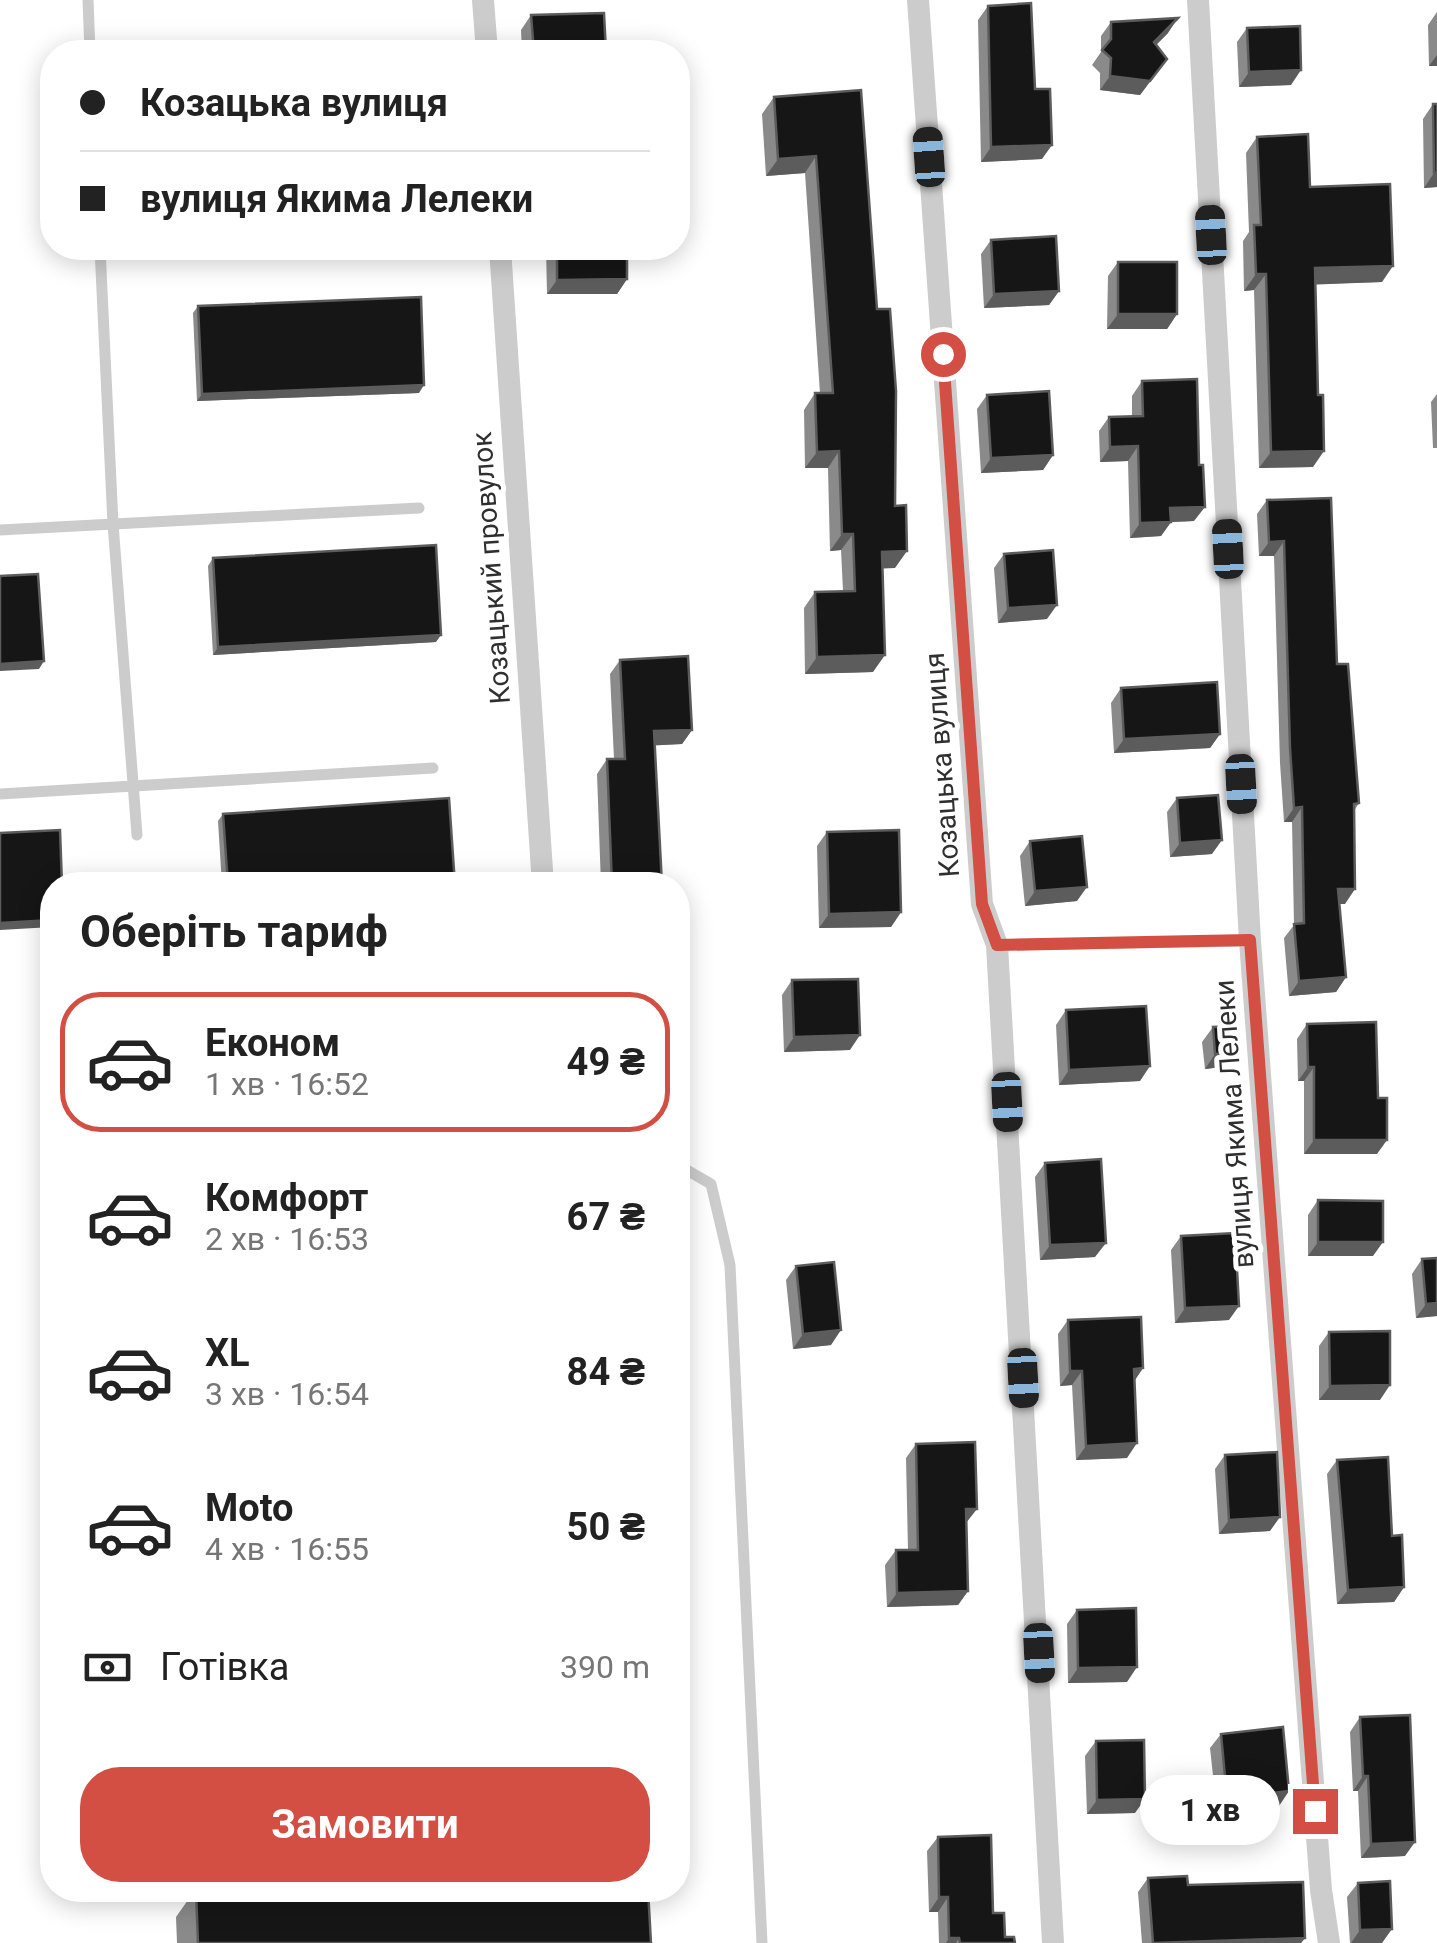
<!DOCTYPE html>
<html lang="uk">
<head>
<meta charset="utf-8">
<style>
  :root { --surface:#fff; --page:#f6f6f6; --text:#222; --muted:#767676; --line:#e0e0e0; --accent:#d34e43 }
  body { margin:0; font-family:Roboto,sans-serif; background:var(--page); color:var(--text); height:100vh; display:flex; flex-direction:column; font-size:38px; white-space:nowrap }
  * { box-sizing:border-box; margin:0 }
  p { font-size:32px; color:var(--muted) }
  .icon { flex:none; width:55px; height:55px; fill:none; stroke:currentColor; stroke-width:2; stroke-linecap:round; stroke-linejoin:round }
  .map { position:relative; flex:1; overflow:hidden }
  .drawer { position:absolute; left:40px; top:872px; width:650px; height:1030px; display:flex; flex-direction:column; background:var(--surface); border-radius:40px; box-shadow:0 5px 25px #0003 }
  .drawer>* { flex:none }
  .top-card { position:absolute; left:40px; top:40px; width:650px; height:220px; border-radius:40px; box-shadow:0 5px 25px #0003; display:grid; align-content:center; height:220px; padding:0 40px; background:var(--surface) }
  .end { position:absolute; width:45px; height:45px; margin:-22px; border:12px solid #d34e43; background:#fff; box-shadow:0 0 0 5px #fff }
  .from { border-radius:50% }
  .bubble { position:absolute; height:70px; border-radius:35px; background:var(--surface); box-shadow:0 5px 25px #0003; font-size:32px; font-weight:700; line-height:70px; text-align:center }
  .car { position:absolute; width:30px; height:60px; margin:-30px -15px; border-radius:12px; box-shadow:0 0 8px 2px #0007; background:linear-gradient(#222 24%,#8ab4d8 0 40%,#222 0 76%,#8ab4d8 0 86%,#222 0) }
  .top-card b { display:flex; align-items:center; gap:35px; height:95px; font-size:38px }
  .top-card b+b { border-top:2px solid var(--line) }
  .top-card i { width:25px; height:25px; background:var(--text) }
  ul { padding:0; list-style:none }
  li { display:flex; align-items:center; gap:30px; height:140px; margin:0 20px 15px; padding:0 20px; border:5px solid transparent; border-radius:40px }
  li div { flex:1 }
  li b { display:block; font-size:38px }
  li em { font-style:normal; font-weight:700 }
  li.selected { border-color:var(--accent) }
  li>.icon { width:90px; height:90px; stroke-width:1.5 }
  h2 { padding:0 40px; font-size:45px; line-height:120px }
  .pay { display:flex; align-items:center; gap:25px; height:110px; padding:0 40px; font-size:38px }
  .pay p { margin-inline-start:auto }
  .action { display:flex; gap:20px; margin-top:auto; padding:20px 40px }
  .action a { flex:1; height:115px; border-radius:40px; background:var(--accent); color:#fff; font-size:40px; font-weight:700; line-height:115px; text-align:center }
  .map>svg:first-child { display:block }
  .lines { fill:none; stroke-linecap:round; stroke-linejoin:round }
  .lane { stroke:#ccc; stroke-width:11 }
  .street { stroke:#ccc; stroke-width:22 }
  .wall { fill:#8a8a8a }
  .shaded-wall { fill:#5c5c5c }
  .building { fill:#161616; stroke:#5c5c5c; stroke-width:2.5 }
  .route { stroke:#d34e43; stroke-width:12 }
  .labels { text-anchor:middle; dominant-baseline:central; stroke-width:10; stroke-linejoin:round; paint-order:stroke }
  .street-label { font-size:28px; fill:#2f2f2f; stroke:#fff }
</style>
</head>
<body>
<div class="map">
<svg width="1437" height="1943" viewBox="0 0 1437 1943">
  <rect width="100%" height="100%" fill="#fff"/>
  <g class="lines">
    <path class="lane" d="M 88,0 L 90,52
      M 100,248 L 113,524 L 137,835
      M 0,530 L 419,508
      M 0,794 L 433,768
      M 997,945 L 1250,941
      M 678,1165 L 711,1184 L 730,1265 L 762,1943"/>
    <path class="street" d="M 483,0 L 487,52
      M 918,0 L 982,904 L 997,945 L 1053,1943
      M 1198,0 L 1250,941 L 1321,1890 L 1329,1943
      M 500,248 L 543,885"/>
  </g>
  <path class="wall" d="M 988,6 L 1035,89 L 1042,159 L 981,162 L 978,20 Z
    M 1437,12 L 1437,66 L 1429,66 L 1428,25 Z
    M 531,15 L 606,52 L 522,52 L 521,30 Z
    M 1111,22 L 1168,33 L 1156,45 L 1167,59 L 1140,95 L 1100,90 L 1100,73 L 1092,65 L 1101,52 L 1101,36 Z
    M 1247,28 L 1291,85 L 1239,87 L 1237,42 Z
    M 861,90 L 895,568 L 883,568 L 873,672 L 805,674 L 804,608 L 815,592 L 843,591 L 841,550 L 830,551 L 828,468 L 805,468 L 804,410 L 815,393 L 820,393 L 805,173 L 766,176 L 762,114 L 774,97 Z
    M 1433,104 L 1437,187 L 1424,188 L 1423,119 Z
    M 1257,137 L 1310,187 L 1382,282 L 1316,284 L 1313,467 L 1259,468 L 1254,290 L 1244,291 L 1243,241 L 1249,232 L 1246,153 Z
    M 991,240 L 1059,291 L 1049,305 L 984,308 L 981,254 Z
    M 546,248 L 627,248 L 627,279 L 617,294 L 547,294 Z
    M 1118,262 L 1177,314 L 1167,329 L 1107,329 L 1108,276 Z
    M 198,306 L 419,393 L 197,401 L 193,313 Z
    M 1142,381 L 1194,521 L 1171,522 L 1161,536 L 1130,538 L 1128,461 L 1100,462 L 1099,431 L 1109,417 L 1132,416 L 1132,396 Z
    M 1437,394 L 1437,448 L 1433,448 L 1431,402 Z
    M 987,395 L 1053,455 L 1043,470 L 981,473 L 977,409 Z
    M 1267,500 L 1337,664 L 1359,803 L 1354,811 L 1345,904 L 1340,904 L 1346,977 L 1336,992 L 1289,996 L 1284,938 L 1294,925 L 1292,822 L 1284,822 L 1280,763 L 1274,556 L 1259,556 L 1257,514 Z
    M 1004,554 L 1047,619 L 998,623 L 994,568 Z
    M 213,558 L 436,642 L 213,655 L 208,566 Z
    M 620,660 L 692,730 L 682,744 L 655,745 L 662,885 L 601,885 L 597,774 L 607,759 L 614,759 L 610,674 Z
    M 1121,688 L 1220,734 L 1210,748 L 1114,753 L 1111,703 Z
    M 1177,798 L 1212,854 L 1170,857 L 1167,812 Z
    M 223,814 L 455,885 L 222,885 L 218,821 Z
    M 827,832 L 901,912 L 891,927 L 819,928 L 817,846 Z
    M 1030,841 L 1077,901 L 1025,906 L 1020,856 Z
    M 792,980 L 850,1050 L 784,1052 L 782,995 Z
    M 1066,1010 L 1140,1081 L 1059,1085 L 1056,1025 Z
    M 1307,1024 L 1377,1154 L 1304,1154 L 1304,1081 L 1298,1081 L 1297,1039 Z
    M 1213,1027 L 1230,1066 L 1205,1069 L 1202,1042 Z
    M 1045,1163 L 1095,1257 L 1040,1260 L 1035,1177 Z
    M 1318,1200 L 1373,1256 L 1308,1256 L 1308,1215 Z
    M 1181,1236 L 1229,1320 L 1175,1323 L 1171,1250 Z
    M 1437,1258 L 1437,1316 L 1416,1318 L 1412,1274 L 1422,1259 Z
    M 796,1266 L 831,1345 L 793,1349 L 786,1280 Z
    M 52,1267 L 52,1492 L 41,1284 Z
    M 1068,1320 L 1143,1368 L 1134,1381 L 1127,1458 L 1076,1460 L 1072,1385 L 1060,1386 L 1058,1334 Z
    M 1329,1332 L 1380,1400 L 1319,1400 L 1319,1346 Z
    M 916,1444 L 967,1523 L 968,1591 L 958,1605 L 887,1607 L 885,1565 L 896,1550 L 908,1550 L 906,1458 Z
    M 1225,1455 L 1270,1531 L 1219,1534 L 1215,1469 Z
    M 1337,1460 L 1392,1536 L 1404,1587 L 1394,1602 L 1337,1604 L 1327,1474 Z
    M 1077,1610 L 1127,1682 L 1068,1683 L 1067,1624 Z
    M 1360,1717 L 1405,1856 L 1361,1858 L 1358,1791 L 1353,1791 L 1350,1732 Z
    M 1221,1734 L 1279,1806 L 1217,1812 L 1210,1748 Z
    M 1096,1741 L 1135,1813 L 1087,1814 L 1085,1756 Z
    M 938,1837 L 993,1913 L 1005,1937 L 1015,1943 L 939,1943 L 938,1912 L 929,1912 L 927,1851 Z
    M 1148,1878 L 1188,1885 L 1305,1938 L 1301,1943 L 1142,1943 L 1138,1892 Z
    M 1358,1883 L 1382,1943 L 1350,1943 L 1347,1897 Z
    M 195,1890 L 648,1890 L 651,1943 L 177,1943 L 176,1917 Z"/>
  <path class="shaded-wall" d="M 1178,18 L 1168,33 L 1144,57 L 1154,42 Z
    M 1437,55 L 1437,66 L 1429,66 Z
    M 1167,59 L 1140,95 L 1100,90 L 1110,76 Z
    M 1301,70 L 1291,85 L 1239,87 L 1249,72 Z
    M 1052,145 L 1042,159 L 981,162 L 991,147 Z
    M 816,156 L 805,173 L 766,176 L 778,159 Z
    M 1434,173 L 1437,173 L 1437,187 L 1424,188 Z
    M 1393,266 L 1382,282 L 1304,285 L 1315,268 Z
    M 1256,274 L 1266,274 L 1254,290 L 1244,291 Z
    M 627,279 L 617,294 L 547,294 L 557,280 Z
    M 1059,291 L 1049,305 L 984,308 L 994,294 Z
    M 1118,314 L 1177,314 L 1167,329 L 1107,329 Z
    M 424,385 L 419,393 L 197,401 L 202,394 Z
    M 1138,446 L 1128,461 L 1100,462 L 1110,447 Z
    M 839,451 L 828,468 L 805,468 L 817,452 Z
    M 1324,451 L 1313,467 L 1259,468 L 1271,452 Z
    M 1053,455 L 1043,470 L 981,473 L 991,458 Z
    M 1205,507 L 1194,521 L 1171,522 L 1161,536 L 1130,538 L 1140,523 L 1170,508 Z
    M 842,534 L 853,534 L 841,550 L 830,551 Z
    M 1284,541 L 1274,556 L 1259,556 L 1269,542 Z
    M 907,551 L 895,568 L 871,569 L 882,552 Z
    M 1057,605 L 1047,619 L 998,623 L 1008,608 Z
    M 441,635 L 436,642 L 213,655 L 218,647 Z
    M 885,655 L 873,672 L 805,674 L 817,657 Z
    M 44,661 L 39,669 L 0,671 L 0,664 Z
    M 692,730 L 682,744 L 644,746 L 654,731 Z
    M 1220,734 L 1210,748 L 1114,753 L 1124,739 Z
    M 1302,807 L 1292,822 L 1284,822 L 1294,808 Z
    M 1222,840 L 1212,854 L 1170,857 L 1180,843 Z
    M 1087,887 L 1077,901 L 1025,906 L 1035,891 Z
    M 1338,889 L 1355,889 L 1345,904 L 1328,904 Z
    M 901,912 L 891,927 L 819,928 L 829,914 Z
    M 52,920 L 52,927 L 0,930 L 0,923 Z
    M 1346,977 L 1336,992 L 1289,996 L 1299,981 Z
    M 860,1035 L 850,1050 L 784,1052 L 794,1037 Z
    M 1240,1052 L 1230,1066 L 1205,1069 L 1215,1054 Z
    M 1150,1066 L 1140,1081 L 1059,1085 L 1069,1070 Z
    M 1308,1067 L 1314,1067 L 1304,1081 L 1298,1081 Z
    M 1314,1140 L 1387,1140 L 1377,1154 L 1304,1154 Z
    M 1318,1242 L 1383,1242 L 1373,1256 L 1308,1256 Z
    M 1106,1243 L 1095,1257 L 1040,1260 L 1050,1245 Z
    M 1437,1303 L 1437,1316 L 1416,1318 L 1426,1304 Z
    M 1239,1306 L 1229,1320 L 1175,1323 L 1185,1308 Z
    M 841,1330 L 831,1345 L 793,1349 L 803,1334 Z
    M 1143,1368 L 1133,1383 L 1134,1369 Z
    M 1070,1371 L 1082,1371 L 1072,1385 L 1060,1386 Z
    M 1390,1385 L 1380,1400 L 1319,1400 L 1330,1386 Z
    M 1137,1443 L 1127,1458 L 1076,1460 L 1086,1446 Z
    M 966,1509 L 977,1509 L 966,1523 Z
    M 1280,1517 L 1270,1531 L 1219,1534 L 1229,1520 Z
    M 1404,1587 L 1394,1602 L 1337,1604 L 1348,1590 Z
    M 968,1591 L 958,1605 L 887,1607 L 897,1593 Z
    M 1137,1667 L 1127,1682 L 1068,1683 L 1078,1668 Z
    M 1363,1776 L 1368,1776 L 1358,1791 L 1353,1791 Z
    M 1289,1791 L 1279,1806 L 1217,1812 L 1227,1798 Z
    M 1145,1799 L 1135,1813 L 1087,1814 L 1097,1800 Z
    M 1415,1842 L 1405,1856 L 1361,1858 L 1371,1844 Z
    M 939,1897 L 948,1897 L 938,1912 L 929,1912 Z
    M 1392,1929 L 1382,1943 L 1351,1943 L 1360,1930 Z
    M 949,1938 L 959,1938 L 956,1943 L 946,1943 Z
    M 1305,1938 L 1301,1943 L 1192,1943 L 1192,1942 Z"/>
  <path class="building" d="M 1031,3 L 1035,89 L 1050,89 L 1052,145 L 991,147 L 988,6 Z
    M 604,13 L 606,52 L 534,52 L 531,15 Z
    M 1178,18 L 1154,42 L 1167,59 L 1150,81 L 1110,76 L 1111,58 L 1102,50 L 1111,39 L 1111,22 Z
    M 1300,26 L 1301,70 L 1249,72 L 1247,28 Z
    M 861,90 L 877,309 L 890,309 L 896,391 L 895,506 L 906,505 L 907,551 L 882,552 L 885,655 L 817,657 L 815,592 L 855,591 L 853,534 L 842,534 L 839,451 L 817,452 L 815,393 L 833,393 L 816,156 L 778,159 L 774,97 Z
    M 1433,104 L 1437,104 L 1437,173 L 1434,173 Z
    M 1308,134 L 1310,187 L 1390,184 L 1393,266 L 1315,268 L 1318,395 L 1323,395 L 1324,451 L 1271,452 L 1266,274 L 1256,274 L 1254,225 L 1261,225 L 1257,137 Z
    M 1056,236 L 1059,291 L 994,294 L 991,240 Z
    M 557,248 L 627,248 L 627,279 L 557,280 Z
    M 1118,262 L 1177,262 L 1177,314 L 1118,314 Z
    M 421,297 L 424,385 L 202,394 L 198,306 Z
    M 1197,379 L 1199,465 L 1203,465 L 1205,507 L 1170,508 L 1171,522 L 1140,523 L 1138,446 L 1110,447 L 1109,417 L 1143,416 L 1142,381 Z
    M 1049,391 L 1053,455 L 991,458 L 987,395 Z
    M 1331,498 L 1337,664 L 1348,664 L 1359,803 L 1354,804 L 1355,889 L 1338,889 L 1346,977 L 1299,981 L 1294,924 L 1304,923 L 1302,807 L 1294,808 L 1290,748 L 1284,541 L 1269,542 L 1267,500 Z
    M 436,545 L 441,635 L 218,647 L 213,558 Z
    M 1053,550 L 1057,605 L 1008,608 L 1004,554 Z
    M 38,574 L 44,661 L 0,664 L 0,576 Z
    M 688,656 L 692,730 L 654,731 L 662,885 L 612,885 L 607,759 L 625,759 L 620,660 Z
    M 1217,682 L 1220,734 L 1124,739 L 1121,688 Z
    M 1218,795 L 1222,840 L 1180,843 L 1177,798 Z
    M 449,798 L 455,885 L 228,885 L 223,814 Z
    M 60,830 L 62,885 L 52,885 L 52,920 L 0,923 L 0,833 Z
    M 899,830 L 901,912 L 829,914 L 827,832 Z
    M 1082,836 L 1087,887 L 1035,891 L 1030,841 Z
    M 858,979 L 860,1035 L 794,1037 L 792,980 Z
    M 678,1006 L 684,1006 L 682,1114 L 678,1114 Z
    M 1146,1006 L 1150,1066 L 1069,1070 L 1066,1010 Z
    M 1376,1022 L 1378,1098 L 1387,1098 L 1387,1140 L 1314,1140 L 1314,1067 L 1308,1067 L 1307,1024 Z
    M 1238,1026 L 1240,1052 L 1215,1054 L 1213,1027 Z
    M 1101,1159 L 1106,1243 L 1050,1245 L 1045,1163 Z
    M 1318,1200 L 1383,1201 L 1383,1242 L 1318,1242 Z
    M 1235,1233 L 1239,1306 L 1185,1308 L 1181,1236 Z
    M 1437,1258 L 1437,1303 L 1426,1304 L 1422,1259 Z
    M 834,1262 L 841,1330 L 803,1334 L 796,1266 Z
    M 1141,1317 L 1143,1368 L 1134,1369 L 1137,1443 L 1086,1446 L 1082,1371 L 1070,1371 L 1068,1320 Z
    M 1390,1331 L 1390,1385 L 1330,1386 L 1329,1332 Z
    M 975,1442 L 977,1509 L 966,1509 L 968,1591 L 897,1593 L 896,1550 L 918,1550 L 916,1444 Z
    M 1277,1452 L 1280,1517 L 1229,1520 L 1225,1455 Z
    M 1388,1457 L 1392,1536 L 1402,1535 L 1404,1587 L 1348,1590 L 1337,1460 Z
    M 1136,1608 L 1137,1667 L 1078,1668 L 1077,1610 Z
    M 1410,1715 L 1415,1842 L 1371,1844 L 1368,1776 L 1363,1776 L 1360,1717 Z
    M 1283,1727 L 1289,1791 L 1227,1798 L 1221,1734 Z
    M 1144,1740 L 1145,1799 L 1097,1800 L 1096,1741 Z
    M 991,1835 L 993,1913 L 1004,1913 L 1005,1937 L 1014,1937 L 1015,1943 L 960,1943 L 959,1938 L 949,1938 L 948,1897 L 939,1897 L 938,1837 Z
    M 1187,1876 L 1188,1885 L 1303,1882 L 1305,1938 L 1153,1943 L 1148,1878 Z
    M 1390,1881 L 1392,1929 L 1360,1930 L 1358,1883 Z
    M 196,1890 L 648,1890 L 651,1943 L 198,1943 Z"/>
  <g class="lines">
    <path class="route" d="M 943,354 L 982,904 L 997,945 L 1250,940 L 1315,1811"/>
  </g>
  <g class="labels">
    <g class="street-label">
      <text transform="translate(491 568) rotate(-94)">Козацький провулок</text>
      <text transform="translate(942 765) rotate(-94)">Козацька вулиця</text>
      <text transform="translate(1234 1124) rotate(-94)">вулиця Якима Лелеки</text>
    </g>
  </g>
</svg>
<i class="end from" style="left:943px;top:354px"></i>
<i class="end" style="left:1315px;top:1811px"></i>
<div class="bubble" style="left:1140px;top:1775px;width:140px">1 хв</div>
<i class="car" style="left:929px;top:157px;rotate:356deg"></i>
<i class="car" style="left:1211px;top:235px;rotate:357deg"></i>
<i class="car" style="left:1228px;top:549px;rotate:357deg"></i>
<i class="car" style="left:1241px;top:784px;rotate:177deg"></i>
<i class="car" style="left:1007px;top:1102px;rotate:177deg"></i>
<i class="car" style="left:1023px;top:1378px;rotate:177deg"></i>
<i class="car" style="left:1039px;top:1653px;rotate:177deg"></i>
<div class="top-card">
<b><i class="from"></i>Козацька вулиця</b>
<b><i></i>вулиця Якима Лелеки</b>
</div>
<section class="drawer">
<h2>Оберіть тариф</h2>
<ul>
<li class="selected"><svg class="icon" aria-label="car" viewBox="0 0 24 24"><path d="M5 17H2v-5l4-1 3-4h7l3 4 3 1v5h-3M9 17h6M6 11h13"/><circle cx="7" cy="17" r="2"/><circle cx="17" cy="17" r="2"/></svg><div><b>Економ</b><p>1 хв · 16:52</p></div><em>49 ₴</em></li>
<li><svg class="icon" aria-label="car" viewBox="0 0 24 24"><path d="M5 17H2v-5l4-1 3-4h7l3 4 3 1v5h-3M9 17h6M6 11h13"/><circle cx="7" cy="17" r="2"/><circle cx="17" cy="17" r="2"/></svg><div><b>Комфорт</b><p>2 хв · 16:53</p></div><em>67 ₴</em></li>
<li><svg class="icon" aria-label="car" viewBox="0 0 24 24"><path d="M5 17H2v-5l4-1 3-4h7l3 4 3 1v5h-3M9 17h6M6 11h13"/><circle cx="7" cy="17" r="2"/><circle cx="17" cy="17" r="2"/></svg><div><b>XL</b><p>3 хв · 16:54</p></div><em>84 ₴</em></li>
<li><svg class="icon" aria-label="car" viewBox="0 0 24 24"><path d="M5 17H2v-5l4-1 3-4h7l3 4 3 1v5h-3M9 17h6M6 11h13"/><circle cx="7" cy="17" r="2"/><circle cx="17" cy="17" r="2"/></svg><div><b>Moto</b><p>4 хв · 16:55</p></div><em>50 ₴</em></li>
</ul>
<div class="pay"><svg class="icon" aria-label="cash" viewBox="0 0 24 24"><path d="M3 7h18v10H3z"/><circle cx="12" cy="12" r="2"/></svg>Готівка<p>390 m</p></div>
<div class="action"><a>Замовити</a></div>
</section>
</div>
</body>
</html>
